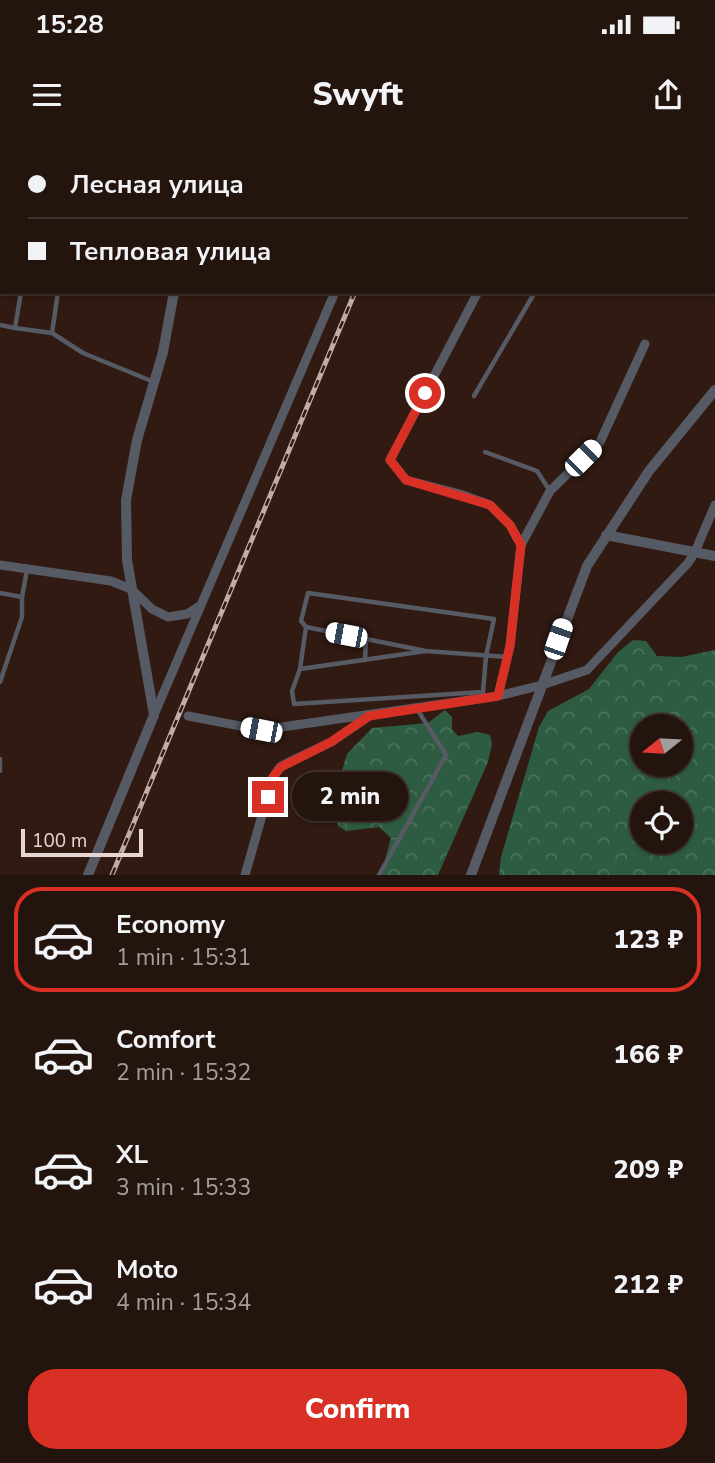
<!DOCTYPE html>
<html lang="en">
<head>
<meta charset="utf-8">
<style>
  :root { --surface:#24140e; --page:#30211c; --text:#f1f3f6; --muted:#a39e9e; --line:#41332e; --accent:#d93025 }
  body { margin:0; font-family:"Nunito Sans",sans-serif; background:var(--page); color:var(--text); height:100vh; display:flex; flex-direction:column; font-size:26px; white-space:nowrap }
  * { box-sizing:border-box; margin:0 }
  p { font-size:23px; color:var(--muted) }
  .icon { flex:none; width:38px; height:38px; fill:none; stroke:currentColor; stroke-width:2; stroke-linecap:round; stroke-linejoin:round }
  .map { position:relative; height:735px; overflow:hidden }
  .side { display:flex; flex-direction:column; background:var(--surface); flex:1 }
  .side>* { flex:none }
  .hud { position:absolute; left:0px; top:0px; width:716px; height:154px; box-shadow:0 2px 5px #0004,0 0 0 2px var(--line); display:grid; align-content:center; height:154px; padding:0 28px; background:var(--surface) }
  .needle { width:46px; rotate:252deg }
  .fabs { position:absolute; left:630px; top:574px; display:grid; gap:14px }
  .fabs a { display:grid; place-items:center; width:63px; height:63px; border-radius:50%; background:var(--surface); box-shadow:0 2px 5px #0004,0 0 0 2px var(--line); font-size:35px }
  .scale { position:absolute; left:21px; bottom:18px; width:122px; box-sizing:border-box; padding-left:7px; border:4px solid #e7d7d2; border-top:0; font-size:19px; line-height:24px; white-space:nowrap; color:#e7d7d2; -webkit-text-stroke:5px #301a12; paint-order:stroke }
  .end { position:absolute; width:32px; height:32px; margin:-16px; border:9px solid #d93025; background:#fff; box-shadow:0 0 0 4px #fff }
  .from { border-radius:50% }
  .bubble { position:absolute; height:49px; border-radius:24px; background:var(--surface); box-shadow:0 2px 5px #0004,0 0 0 2px var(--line); font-size:23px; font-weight:800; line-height:49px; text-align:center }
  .car { position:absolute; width:21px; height:42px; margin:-21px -10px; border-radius:9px; box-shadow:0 0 5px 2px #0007; background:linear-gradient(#fff 24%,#345 0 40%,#fff 0 76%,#345 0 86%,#fff 0) }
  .hud b { display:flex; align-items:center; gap:24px; height:66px; font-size:26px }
  .hud b+b { border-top:2px solid var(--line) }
  .hud i { width:18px; height:18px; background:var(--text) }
  ul { padding:12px 0 0; list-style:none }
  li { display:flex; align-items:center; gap:21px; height:105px; margin:0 14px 10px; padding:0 14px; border:4px solid transparent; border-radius:28px }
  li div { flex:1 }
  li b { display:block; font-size:26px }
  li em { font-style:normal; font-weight:800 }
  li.on { border-color:var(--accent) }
  li>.icon { width:63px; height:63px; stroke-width:1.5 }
  .cta { display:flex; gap:14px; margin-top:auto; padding:14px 28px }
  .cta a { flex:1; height:80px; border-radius:28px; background:var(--accent); color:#fff; font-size:28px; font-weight:800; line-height:80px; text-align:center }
  .status { display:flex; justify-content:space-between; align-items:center; height:49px; padding:0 35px; background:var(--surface); direction:ltr }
  .status svg { height:19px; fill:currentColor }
  header { display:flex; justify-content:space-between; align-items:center; height:91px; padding:0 28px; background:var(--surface); font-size:32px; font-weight:800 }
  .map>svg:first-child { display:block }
  .forest { fill:url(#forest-crowns); fill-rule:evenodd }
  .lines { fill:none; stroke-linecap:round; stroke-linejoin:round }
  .service { stroke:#565a64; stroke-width:4.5 }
  .minor { stroke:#565a64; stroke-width:9 }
  .tertiary { stroke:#565a64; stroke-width:10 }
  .rail-casing { stroke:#bfaea8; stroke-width:5 }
  .rail { stroke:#301a12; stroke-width:2.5; stroke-dasharray:8; stroke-linecap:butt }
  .route { stroke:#d93025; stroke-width:9 }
</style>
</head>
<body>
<div class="status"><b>15:28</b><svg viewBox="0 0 49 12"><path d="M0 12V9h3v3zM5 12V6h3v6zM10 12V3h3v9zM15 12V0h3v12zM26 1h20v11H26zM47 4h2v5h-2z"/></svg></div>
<header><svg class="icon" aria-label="menu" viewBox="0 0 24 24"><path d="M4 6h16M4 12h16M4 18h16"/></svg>Swyft<svg class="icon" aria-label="share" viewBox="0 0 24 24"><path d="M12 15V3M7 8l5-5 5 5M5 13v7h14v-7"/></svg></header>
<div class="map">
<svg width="715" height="735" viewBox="0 0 715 735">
  <defs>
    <pattern id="forest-crowns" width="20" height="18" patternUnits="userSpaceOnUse" patternTransform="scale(1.75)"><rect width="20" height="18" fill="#2d5c42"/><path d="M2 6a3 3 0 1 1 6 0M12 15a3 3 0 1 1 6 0" fill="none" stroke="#4b735c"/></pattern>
  </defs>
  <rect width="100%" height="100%" fill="#301a12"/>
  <path class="forest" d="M 633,500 L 646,501 L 657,516 L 681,517 L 715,510 L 715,735 L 499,735 L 501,717 L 539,587 L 548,571 L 589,549 L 618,512 ZM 681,586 L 681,625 L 642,625 L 642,586 ZM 681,663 L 681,702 L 642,702 L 642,663 Z
    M 445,570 L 452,577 L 452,589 L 458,596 L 478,592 L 490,595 L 492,604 L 488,622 L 438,735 L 381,735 L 391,698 L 379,687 L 346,691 L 338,686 L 332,664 L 347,614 L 372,588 L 428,583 Z"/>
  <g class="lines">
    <path class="service" d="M 648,0 L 652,2
      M 46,2 L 46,0
      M 119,2 L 119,0
      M 622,2 L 623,0
      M 0,15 L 2,15
      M 21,152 L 15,188 L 52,193 L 83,213 L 154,242
      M 0,185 L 15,188
      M 52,193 L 58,152
      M 474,256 L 535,152
      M 485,312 L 537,331 L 550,351
      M 0,453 L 22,457
      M 426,511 L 300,529 L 306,487 L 426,511 L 507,517
      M 365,520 L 366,499
      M 300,529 L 292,551 L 294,564 L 483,552 L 486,516 L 494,479 L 308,453 L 301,481 L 306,487
      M 0,542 L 22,477 L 22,457 L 27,430
      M 0,619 L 0,631
      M 379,735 L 446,615 L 417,569"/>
    <path class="minor" d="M 399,2 L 400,0
      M 543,2 L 544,0
      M 597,2 L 598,0
      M 478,152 L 390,320 L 406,340 L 460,354 L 490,365 L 510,385 L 521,405 L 510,506 L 498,556
      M 521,405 L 550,351 L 600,302 L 645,204
      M 0,425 L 111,441 L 131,449 L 152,469 L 168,477 L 187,474 L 201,465
      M 154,575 L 335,152
      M 188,576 L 261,590 L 498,556 L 542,545 L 587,530 L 688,423 L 695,412 L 715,365
      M 245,735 L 273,637 L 280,627 L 289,622 L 331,602 L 368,577"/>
    <path class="tertiary" d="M 197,2 L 197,0
      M 606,395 L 715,416
      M 88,735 L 154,575 L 127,420 L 126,360 L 137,300 L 163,212 L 174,152
      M 471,735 L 587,426 L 649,331 L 715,250"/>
    <defs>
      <path id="rail" d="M 418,2 L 419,0
        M 112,735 L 355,152"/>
    </defs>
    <use href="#rail" class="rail-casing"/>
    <use href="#rail" class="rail"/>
  </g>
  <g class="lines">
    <path class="route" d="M 268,657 L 273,637 L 281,627 L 331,602 L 369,576 L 498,556 L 510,506 L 521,405 L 510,385 L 490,365 L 406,340 L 390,320 L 425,253"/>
  </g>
</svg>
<div class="fabs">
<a><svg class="needle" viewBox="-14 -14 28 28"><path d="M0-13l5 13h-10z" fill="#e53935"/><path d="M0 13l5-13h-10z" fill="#a39e9e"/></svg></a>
<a><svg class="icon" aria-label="locate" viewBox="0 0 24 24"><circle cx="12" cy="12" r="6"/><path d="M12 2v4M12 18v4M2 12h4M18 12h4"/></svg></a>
</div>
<div class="scale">100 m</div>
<i class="end from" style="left:425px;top:253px"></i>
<i class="end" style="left:268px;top:657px"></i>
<div class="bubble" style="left:292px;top:632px;width:116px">2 min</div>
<i class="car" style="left:583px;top:318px;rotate:45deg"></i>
<i class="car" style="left:346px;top:495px;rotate:281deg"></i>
<i class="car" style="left:558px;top:499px;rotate:19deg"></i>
<i class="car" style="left:261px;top:590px;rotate:281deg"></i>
<div class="hud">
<b><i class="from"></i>Лесная улица</b>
<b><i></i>Тепловая улица</b>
</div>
</div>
<section class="side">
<ul>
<li class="on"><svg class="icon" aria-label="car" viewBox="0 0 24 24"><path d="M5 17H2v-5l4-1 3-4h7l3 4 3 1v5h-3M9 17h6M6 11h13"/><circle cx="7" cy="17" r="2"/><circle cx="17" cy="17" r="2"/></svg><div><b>Economy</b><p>1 min · 15:31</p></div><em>123 ₽</em></li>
<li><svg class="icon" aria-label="car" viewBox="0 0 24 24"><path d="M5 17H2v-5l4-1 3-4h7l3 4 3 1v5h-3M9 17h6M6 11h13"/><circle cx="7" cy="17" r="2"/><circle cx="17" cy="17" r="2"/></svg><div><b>Comfort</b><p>2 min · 15:32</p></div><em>166 ₽</em></li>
<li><svg class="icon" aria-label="car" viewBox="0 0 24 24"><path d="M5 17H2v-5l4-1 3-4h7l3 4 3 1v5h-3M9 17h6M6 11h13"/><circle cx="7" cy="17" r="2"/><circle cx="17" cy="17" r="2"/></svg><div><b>XL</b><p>3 min · 15:33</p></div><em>209 ₽</em></li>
<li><svg class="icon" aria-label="car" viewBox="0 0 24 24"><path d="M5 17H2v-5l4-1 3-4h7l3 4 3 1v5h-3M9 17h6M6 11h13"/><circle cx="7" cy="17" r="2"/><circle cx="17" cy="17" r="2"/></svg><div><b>Moto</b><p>4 min · 15:34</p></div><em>212 ₽</em></li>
</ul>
<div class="cta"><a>Confirm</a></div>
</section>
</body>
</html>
